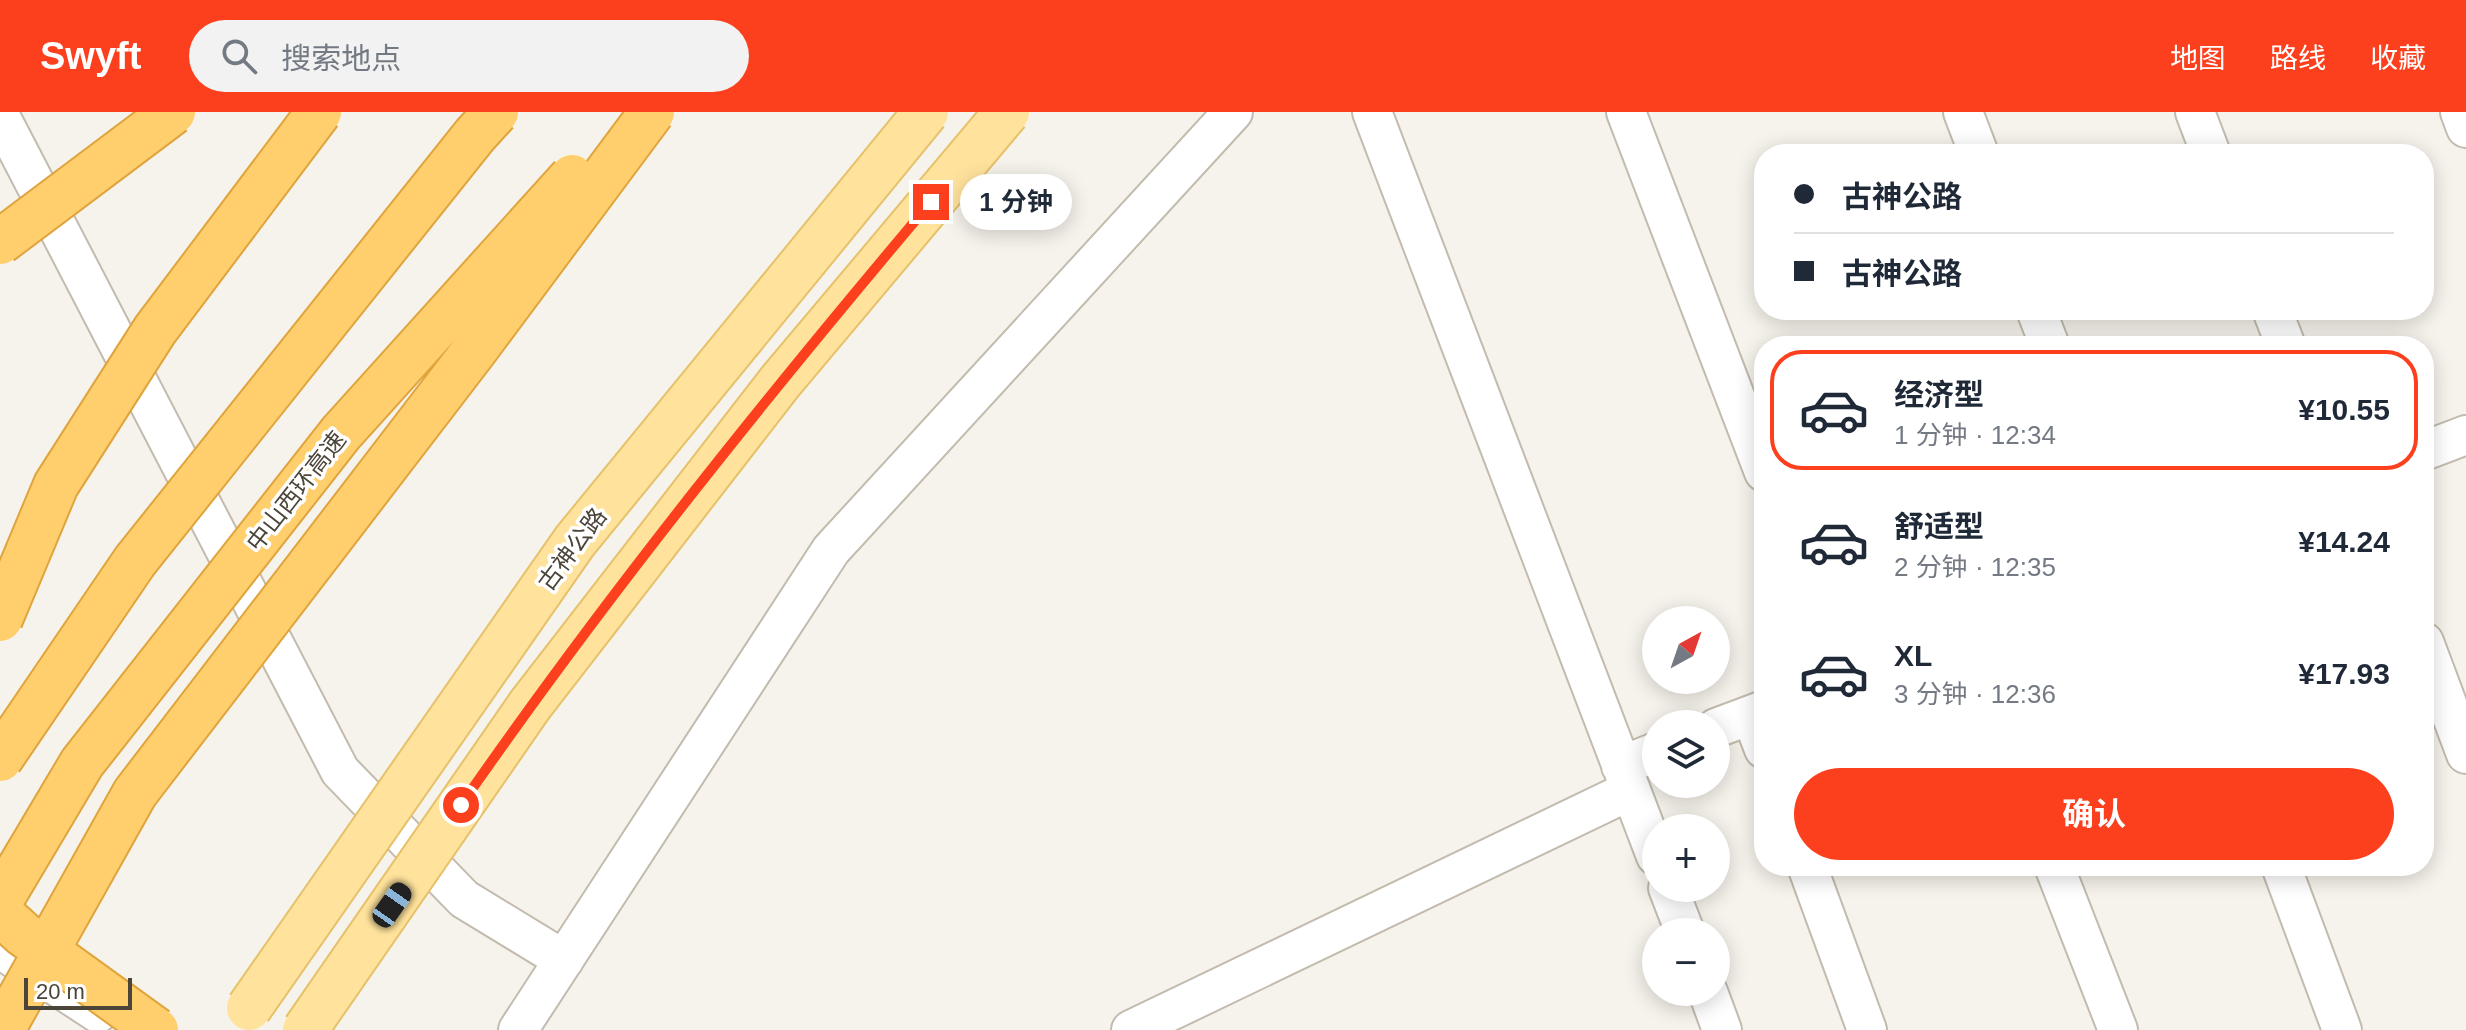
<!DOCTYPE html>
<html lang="zh">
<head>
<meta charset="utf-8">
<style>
  :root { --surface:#fff; --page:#f2f2f3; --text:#1f2937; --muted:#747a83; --line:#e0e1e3; --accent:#fc3f1d }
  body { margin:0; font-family:Helvetica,"Noto Sans SC",sans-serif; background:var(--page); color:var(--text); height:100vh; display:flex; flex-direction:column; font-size:30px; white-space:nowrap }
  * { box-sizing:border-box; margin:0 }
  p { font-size:26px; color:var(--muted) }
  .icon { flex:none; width:44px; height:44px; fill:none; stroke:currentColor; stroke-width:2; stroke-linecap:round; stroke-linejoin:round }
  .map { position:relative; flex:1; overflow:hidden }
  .panel { position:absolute; left:1754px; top:224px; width:680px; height:540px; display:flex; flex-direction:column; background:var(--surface); border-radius:32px; box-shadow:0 4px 20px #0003 }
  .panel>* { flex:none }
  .hud { position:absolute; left:1754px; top:32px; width:680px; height:176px; border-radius:32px; box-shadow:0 4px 20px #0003; display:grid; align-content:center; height:176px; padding:0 40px; background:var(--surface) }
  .needle { width:52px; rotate:40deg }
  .buttons { position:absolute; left:1642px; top:494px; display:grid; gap:16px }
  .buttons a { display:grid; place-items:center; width:88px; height:88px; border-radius:50%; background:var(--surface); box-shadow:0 4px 20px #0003; font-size:40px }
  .scale { position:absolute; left:24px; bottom:20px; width:108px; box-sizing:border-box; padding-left:8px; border:4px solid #4b4439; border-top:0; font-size:22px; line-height:28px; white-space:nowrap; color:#4b4439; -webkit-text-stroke:6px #fff; paint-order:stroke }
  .end { position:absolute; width:36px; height:36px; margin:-18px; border:10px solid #fc3f1d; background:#fff; box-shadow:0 0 0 4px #fff }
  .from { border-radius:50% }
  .bubble { position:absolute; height:56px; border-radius:28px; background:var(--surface); box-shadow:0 4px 20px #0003; font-size:26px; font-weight:700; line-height:56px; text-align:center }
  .car { position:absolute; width:24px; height:48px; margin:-24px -12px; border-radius:10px; box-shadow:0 0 6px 2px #0007; background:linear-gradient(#222 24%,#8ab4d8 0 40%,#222 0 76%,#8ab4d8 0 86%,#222 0) }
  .hud b { display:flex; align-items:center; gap:28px; height:76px; font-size:30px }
  .hud b+b { border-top:2px solid var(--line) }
  .hud i { width:20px; height:20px; background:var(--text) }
  ul { padding:14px 0 0; list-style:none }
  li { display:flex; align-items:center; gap:24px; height:120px; margin:0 16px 12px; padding:0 24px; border:4px solid transparent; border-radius:32px }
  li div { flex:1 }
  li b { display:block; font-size:30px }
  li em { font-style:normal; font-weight:700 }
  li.selected { border-color:var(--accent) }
  li>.icon { width:72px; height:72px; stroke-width:1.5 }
  .action { display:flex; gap:16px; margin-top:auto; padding:16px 40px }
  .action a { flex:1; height:92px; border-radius:48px; background:var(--accent); color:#fff; font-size:32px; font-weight:700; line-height:92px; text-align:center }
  header { display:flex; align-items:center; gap:48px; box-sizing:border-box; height:112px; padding:0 40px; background:var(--accent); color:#fff }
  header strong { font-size:38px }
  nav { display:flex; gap:44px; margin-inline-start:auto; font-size:28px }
  .search { width:560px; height:72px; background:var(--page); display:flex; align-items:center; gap:20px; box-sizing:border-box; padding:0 28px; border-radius:44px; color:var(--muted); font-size:30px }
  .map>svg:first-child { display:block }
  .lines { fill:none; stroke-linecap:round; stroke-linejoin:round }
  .minor-casing { stroke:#c2bbae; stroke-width:42 }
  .minor { stroke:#fff; stroke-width:38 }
  .primary-bridge-casing { stroke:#e6c16a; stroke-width:48; stroke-linecap:butt }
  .motorway-bridge-casing { stroke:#e0a43c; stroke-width:48; stroke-linecap:butt }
  .primary-bridge { stroke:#ffe39c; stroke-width:44 }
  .motorway-bridge { stroke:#ffcf6e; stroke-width:44 }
  .route { stroke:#fc3f1d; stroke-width:10 }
  .labels { text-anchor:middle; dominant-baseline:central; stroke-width:7; stroke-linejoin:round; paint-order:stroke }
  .street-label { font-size:24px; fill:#4b4439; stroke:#fff }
</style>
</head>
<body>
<header>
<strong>Swyft</strong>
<div class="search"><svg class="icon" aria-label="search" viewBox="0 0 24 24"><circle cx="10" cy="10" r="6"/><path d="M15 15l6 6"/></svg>搜索地点</div>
<nav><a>地图</a><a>路线</a><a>收藏</a></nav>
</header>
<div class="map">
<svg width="2466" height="918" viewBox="0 0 2466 918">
  <rect width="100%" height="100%" fill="#f6f3ec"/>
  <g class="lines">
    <defs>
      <path id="minor" d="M 1372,0 L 1656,744
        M 1626,0 L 1764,360
        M 1963,0 L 1979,42
        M 2195,0 L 2211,42
        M 2460,0 L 2466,16
        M 0,4 L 340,659 L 464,787 L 564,848
        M 2036,198 L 2050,234
        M 2272,198 L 2286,234
        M 2424,339 L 2466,323
        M 2424,530 L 2466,642
        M 1751,603 L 1764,637
        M 1716,616 L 1764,598
        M 1621,654 L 1656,640
        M 1807,754 L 1867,918
        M 2054,754 L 2118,918
        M 2281,754 L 2342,918
        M 1668,776 L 1685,820
        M 0,837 L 98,901
        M 1708,880 L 1722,918
        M 518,918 L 831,438 L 1233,0
        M 1131,918 L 1631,678"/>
    </defs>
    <use href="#minor" class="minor-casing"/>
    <use href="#minor" class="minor"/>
    <defs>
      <path id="primary-bridge" d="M 249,896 L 575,429 L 926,0
        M 305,918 L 530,593 L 780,270 L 1007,0"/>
      <path id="motorway-bridge" d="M 0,130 L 173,0
        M 0,507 L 56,373 L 155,218 L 319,0
        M 0,647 L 135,449 L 475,23 L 496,0
        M 0,789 L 82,651 L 341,321 L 572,65
        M 0,801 L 23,822 L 156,918
        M 2,918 L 135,681 L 474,239 L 652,0"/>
    </defs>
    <use href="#primary-bridge" class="primary-bridge-casing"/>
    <use href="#motorway-bridge" class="motorway-bridge-casing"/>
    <use href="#primary-bridge" class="primary-bridge"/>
    <use href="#motorway-bridge" class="motorway-bridge"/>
  </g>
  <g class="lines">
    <path class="route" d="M 461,693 C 606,484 767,284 931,90"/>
  </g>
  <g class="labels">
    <g class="street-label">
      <text transform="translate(296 379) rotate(-52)">中山西环高速</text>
      <text transform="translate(572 437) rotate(-53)">古神公路</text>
    </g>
  </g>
</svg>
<div class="buttons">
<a><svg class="needle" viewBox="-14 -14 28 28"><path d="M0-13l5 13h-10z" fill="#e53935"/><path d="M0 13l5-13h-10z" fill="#747a83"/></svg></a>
<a><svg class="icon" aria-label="layers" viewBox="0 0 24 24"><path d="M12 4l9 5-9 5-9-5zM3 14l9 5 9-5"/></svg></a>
<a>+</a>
<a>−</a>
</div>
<div class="scale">20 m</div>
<i class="end from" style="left:461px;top:693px"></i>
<i class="end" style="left:931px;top:90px"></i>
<div class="bubble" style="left:960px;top:62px;width:112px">1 分钟</div>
<i class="car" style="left:392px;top:793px;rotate:35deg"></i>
<div class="hud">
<b><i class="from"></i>古神公路</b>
<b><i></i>古神公路</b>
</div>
<section class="panel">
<ul>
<li class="selected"><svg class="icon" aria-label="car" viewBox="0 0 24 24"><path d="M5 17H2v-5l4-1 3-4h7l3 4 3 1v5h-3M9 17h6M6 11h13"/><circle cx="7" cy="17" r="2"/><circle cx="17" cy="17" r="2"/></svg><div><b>经济型</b><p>1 分钟 · 12:34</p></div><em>¥10.55</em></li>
<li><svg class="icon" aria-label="car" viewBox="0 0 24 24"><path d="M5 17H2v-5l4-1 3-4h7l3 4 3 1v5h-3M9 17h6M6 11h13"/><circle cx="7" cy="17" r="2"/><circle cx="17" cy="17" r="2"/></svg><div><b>舒适型</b><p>2 分钟 · 12:35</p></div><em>¥14.24</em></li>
<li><svg class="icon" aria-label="car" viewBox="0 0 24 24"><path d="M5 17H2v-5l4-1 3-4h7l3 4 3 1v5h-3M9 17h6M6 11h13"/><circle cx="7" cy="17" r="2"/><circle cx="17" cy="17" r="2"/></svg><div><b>XL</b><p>3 分钟 · 12:36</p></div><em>¥17.93</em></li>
</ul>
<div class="action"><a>确认</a></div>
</section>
</div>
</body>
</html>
